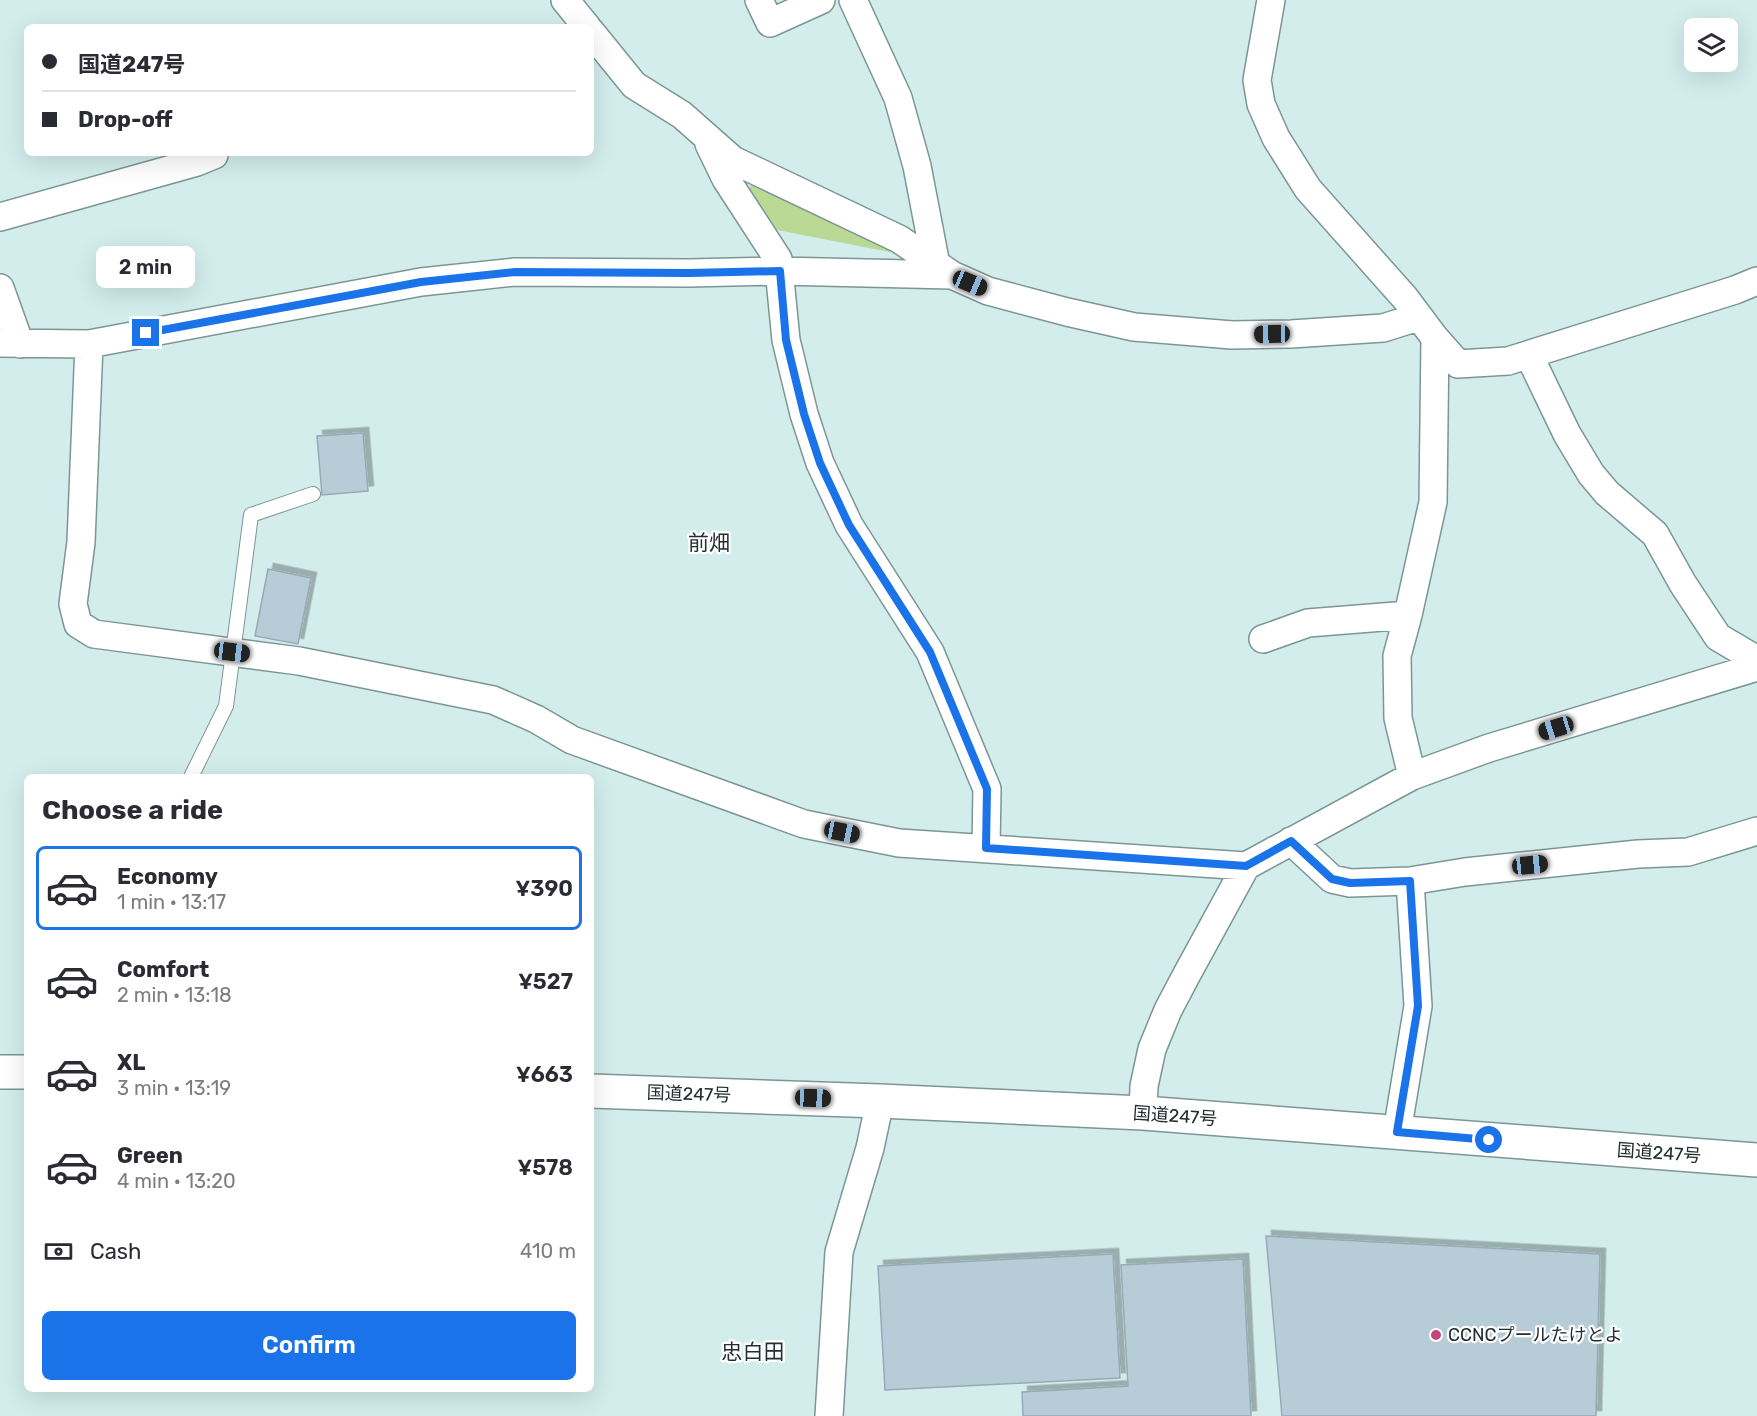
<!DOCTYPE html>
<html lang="en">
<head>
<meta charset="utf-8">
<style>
  :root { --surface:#fff; --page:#f7f7f7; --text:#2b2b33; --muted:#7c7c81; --line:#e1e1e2; --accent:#1a73e8 }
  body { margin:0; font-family:Rubik,"Noto Sans JP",sans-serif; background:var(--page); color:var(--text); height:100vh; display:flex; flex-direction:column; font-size:22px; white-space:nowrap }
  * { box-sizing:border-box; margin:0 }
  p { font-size:20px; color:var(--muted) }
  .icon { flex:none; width:33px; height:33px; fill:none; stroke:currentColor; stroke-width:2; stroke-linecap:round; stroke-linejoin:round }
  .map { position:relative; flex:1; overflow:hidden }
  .side { position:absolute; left:24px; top:774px; width:570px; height:618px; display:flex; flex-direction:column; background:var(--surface); border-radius:9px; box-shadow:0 6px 24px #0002 }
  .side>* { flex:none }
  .guide { position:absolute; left:24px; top:24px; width:570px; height:132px; border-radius:9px; box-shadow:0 6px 24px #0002; display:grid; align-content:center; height:132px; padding:0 18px; background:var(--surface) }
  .fabs { position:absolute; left:1684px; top:18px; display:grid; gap:12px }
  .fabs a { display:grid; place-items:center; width:54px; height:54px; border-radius:9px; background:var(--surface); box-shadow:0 6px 24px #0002; font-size:30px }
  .end { position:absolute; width:27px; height:27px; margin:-14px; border:8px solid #1a73e8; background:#fff; box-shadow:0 0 0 3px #fff }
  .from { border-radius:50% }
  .bubble { position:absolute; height:42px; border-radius:9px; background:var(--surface); box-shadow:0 6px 24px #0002; font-size:20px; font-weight:600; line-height:42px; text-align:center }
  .car { position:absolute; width:18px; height:36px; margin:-18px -9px; border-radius:8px; box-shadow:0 0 4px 2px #0007; background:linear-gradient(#222 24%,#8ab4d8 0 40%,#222 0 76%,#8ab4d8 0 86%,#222 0) }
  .guide b { display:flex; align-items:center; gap:21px; height:57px; font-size:22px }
  .guide b+b { border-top:2px solid var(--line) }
  .guide i { width:15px; height:15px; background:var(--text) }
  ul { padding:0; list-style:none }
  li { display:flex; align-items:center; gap:18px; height:84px; margin:0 12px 9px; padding:0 6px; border:3px solid transparent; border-radius:9px }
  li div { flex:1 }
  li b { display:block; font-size:22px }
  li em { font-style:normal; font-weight:600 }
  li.on { border-color:var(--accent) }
  li>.icon { width:54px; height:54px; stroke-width:1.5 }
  h2 { padding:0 18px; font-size:27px; line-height:72px }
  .pay { display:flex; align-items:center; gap:15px; height:66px; padding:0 18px; font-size:22px }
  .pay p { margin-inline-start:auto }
  .primary-button { display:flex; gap:12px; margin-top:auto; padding:12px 18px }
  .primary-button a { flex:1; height:69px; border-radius:9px; background:var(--accent); color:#fff; font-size:24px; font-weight:600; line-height:69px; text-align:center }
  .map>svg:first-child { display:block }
  .green { fill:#b9d995 }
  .building { fill:#b6cdd7; stroke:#95abb5; stroke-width:1.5; filter:url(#shadow) }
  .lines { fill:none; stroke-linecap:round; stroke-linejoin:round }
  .service-casing { stroke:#7c9695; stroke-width:16 }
  .minor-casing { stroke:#7c9695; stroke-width:30 }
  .trunk-casing { stroke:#7c9695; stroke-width:36 }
  .service { stroke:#fff; stroke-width:14 }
  .minor { stroke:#fff; stroke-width:27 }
  .trunk { stroke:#fff; stroke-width:33 }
  .route { stroke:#1a73e8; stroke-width:8 }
  .poi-dot { fill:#c84282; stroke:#fff; stroke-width:2 }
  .labels { text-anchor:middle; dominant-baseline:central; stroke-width:4.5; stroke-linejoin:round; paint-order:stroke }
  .street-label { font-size:18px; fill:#242e2e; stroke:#fff }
  .poi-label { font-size:18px; fill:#242e2e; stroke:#fff; text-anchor:start }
  .quarter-label { font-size:21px; fill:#242e2e; stroke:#fff }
</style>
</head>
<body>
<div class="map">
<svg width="1757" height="1416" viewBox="0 0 1757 1416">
  <defs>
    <filter id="shadow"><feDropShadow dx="5.5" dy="-5.5" stdDeviation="0" flood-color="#0004"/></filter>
  </defs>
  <rect width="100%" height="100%" fill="#d2edec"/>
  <path class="green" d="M 755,178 L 896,247 L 895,253 L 777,230 L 749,189 Z"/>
  <path class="building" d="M 363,433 L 368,491 L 322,495 L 317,436 Z
    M 268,569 L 311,578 L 298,644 L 255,636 Z
    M 1266,1236 L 1600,1254 L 1596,1416 L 1282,1416 Z
    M 1113,1254 L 1120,1378 L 885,1390 L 878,1266 Z
    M 1243,1259 L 1251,1416 L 1023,1416 L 1022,1392 L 1128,1386 L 1121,1265 Z"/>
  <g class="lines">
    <defs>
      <path id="service" d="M 191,777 L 226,706 L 251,515 L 313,494"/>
      <path id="minor" d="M 565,0 L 587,27
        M 759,0 L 770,23 L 821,0
        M 853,0 L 898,98 L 917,166 L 936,265
        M 1271,0 L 1257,80 L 1261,104 L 1276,138 L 1308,189 L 1405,298 L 1435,338 L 1458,364 L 1508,361 L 1735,290 L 1757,281
        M 591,32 L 634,85 L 682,115 L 733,160 L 899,239 L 952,275 L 988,291 L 1067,312 L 1134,327 L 1232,335 L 1291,334 L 1383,328 L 1418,317
        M 709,144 L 726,179 L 778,259 L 786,340 L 804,414 L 820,463 L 849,525 L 930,652 L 987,789 L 986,848
        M 0,217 L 197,162 L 214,155
        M 0,288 L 20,344
        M 0,343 L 89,344 L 421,282 L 515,272 L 689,273 L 780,271 L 952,275
        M 89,344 L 81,542 L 73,604 L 78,624 L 94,634 L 299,661 L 493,700 L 536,719 L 572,740 L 804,824 L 899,843 L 1246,866 L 1412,776 L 1489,748 L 1757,667
        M 1529,355 L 1567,434 L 1591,474 L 1607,493 L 1655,534 L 1683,584 L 1718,637 L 1757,660
        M 1263,639 L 1308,623 L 1408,615
        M 1412,776 L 1398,718 L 1397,656 L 1408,615 L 1433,502 L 1435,338
        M 1291,841 L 1332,879 L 1350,883 L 1410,881 L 1465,872 L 1638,854 L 1688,852 L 1757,831
        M 1143,1113 L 1144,1086 L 1152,1049 L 1168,1010 L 1187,974 L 1246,866
        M 1397,1132 L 1418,1006 L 1410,881
        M 829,1416 L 839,1252 L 870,1148 L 880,1101"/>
      <path id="trunk" d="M 0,1072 L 27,1072
        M 591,1091 L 880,1101 L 1143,1113 L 1757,1160"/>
    </defs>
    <use href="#service" class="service-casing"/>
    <use href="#minor" class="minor-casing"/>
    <use href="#trunk" class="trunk-casing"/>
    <use href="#service" class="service"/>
    <use href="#minor" class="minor"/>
    <use href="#trunk" class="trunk"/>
  </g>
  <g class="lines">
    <path class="route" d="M 146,333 L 421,282 L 515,272 L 689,273 L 780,271 L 786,340 L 804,414 L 820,463 L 849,525 L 930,652 L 987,789 L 986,848 L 1246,866 L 1291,841 L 1332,879 L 1350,883 L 1410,881 L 1418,1006 L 1397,1132 L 1489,1140"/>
  </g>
  <circle class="poi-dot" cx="1436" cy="1335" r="6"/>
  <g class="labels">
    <g class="street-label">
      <text transform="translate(689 1094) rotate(2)">国道247号</text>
      <text transform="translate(1175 1116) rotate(4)">国道247号</text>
      <text transform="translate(1659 1153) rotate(4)">国道247号</text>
    </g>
    <g class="poi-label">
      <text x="1448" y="1335">CCNCプールたけとよ</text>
    </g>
    <g class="quarter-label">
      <text x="709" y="542">前畑</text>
      <text x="753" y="1351">忠白田</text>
    </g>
  </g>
</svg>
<div class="fabs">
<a><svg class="icon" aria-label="layers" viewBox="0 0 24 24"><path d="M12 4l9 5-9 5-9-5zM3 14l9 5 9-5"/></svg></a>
</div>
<i class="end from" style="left:1489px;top:1140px"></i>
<i class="end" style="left:146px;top:333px"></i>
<div class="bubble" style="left:96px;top:246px;width:99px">2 min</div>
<i class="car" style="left:970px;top:283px;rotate:113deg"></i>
<i class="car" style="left:1272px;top:334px;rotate:269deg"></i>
<i class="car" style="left:232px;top:652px;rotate:97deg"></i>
<i class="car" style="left:1556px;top:728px;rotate:253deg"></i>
<i class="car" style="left:842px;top:832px;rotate:101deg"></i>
<i class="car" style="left:1530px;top:865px;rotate:84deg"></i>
<i class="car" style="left:813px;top:1098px;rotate:92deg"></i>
<div class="guide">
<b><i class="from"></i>国道247号</b>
<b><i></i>Drop-off</b>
</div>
<section class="side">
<h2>Choose a ride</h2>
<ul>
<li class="on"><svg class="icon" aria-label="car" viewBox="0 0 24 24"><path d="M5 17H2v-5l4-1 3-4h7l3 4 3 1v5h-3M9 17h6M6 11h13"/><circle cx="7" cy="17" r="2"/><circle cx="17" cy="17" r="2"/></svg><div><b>Economy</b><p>1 min · 13:17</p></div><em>¥390</em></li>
<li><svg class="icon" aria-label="car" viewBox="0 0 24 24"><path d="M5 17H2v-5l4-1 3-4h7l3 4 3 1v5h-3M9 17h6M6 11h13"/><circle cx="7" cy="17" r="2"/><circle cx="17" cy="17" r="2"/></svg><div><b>Comfort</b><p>2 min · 13:18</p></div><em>¥527</em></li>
<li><svg class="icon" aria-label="car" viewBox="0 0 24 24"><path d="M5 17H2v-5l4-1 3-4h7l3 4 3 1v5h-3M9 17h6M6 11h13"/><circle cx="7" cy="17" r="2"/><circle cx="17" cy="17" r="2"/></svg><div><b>XL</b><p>3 min · 13:19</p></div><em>¥663</em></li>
<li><svg class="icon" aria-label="car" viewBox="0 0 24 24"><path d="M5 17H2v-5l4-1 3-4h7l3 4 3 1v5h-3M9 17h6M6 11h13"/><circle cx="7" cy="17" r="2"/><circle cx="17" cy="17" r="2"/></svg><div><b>Green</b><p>4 min · 13:20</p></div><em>¥578</em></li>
</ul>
<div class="pay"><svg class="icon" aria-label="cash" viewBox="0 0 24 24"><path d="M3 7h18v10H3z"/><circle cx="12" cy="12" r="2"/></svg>Cash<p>410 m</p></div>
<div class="primary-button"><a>Confirm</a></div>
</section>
</div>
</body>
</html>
